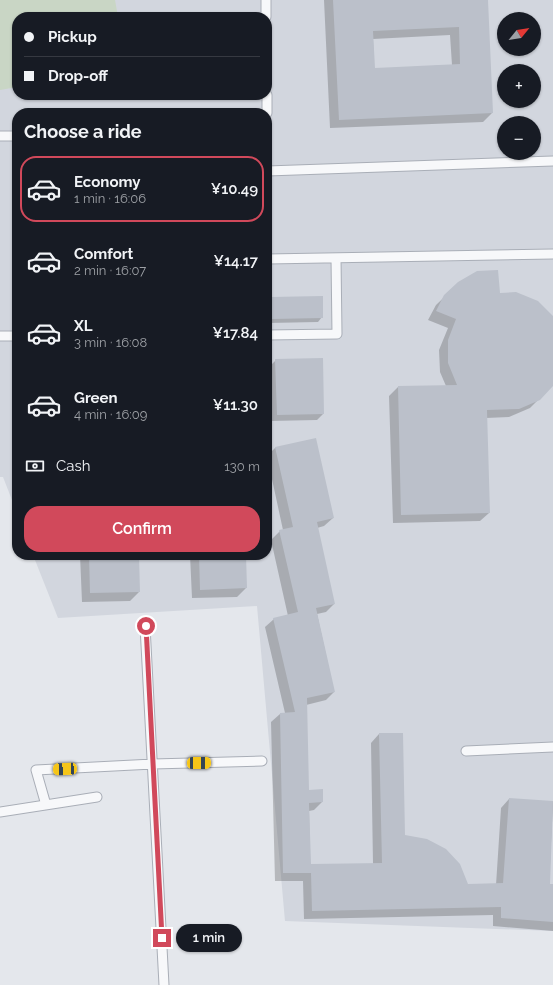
<!DOCTYPE html>
<html lang="en">
<head>
<meta charset="utf-8">
<style>
  :root { --surface:#171b24; --page:#20242c; --text:#f1f3f6; --muted:#9ea1a6; --line:#363941; --accent:#d1495b }
  body { margin:0; font-family:Raleway,sans-serif; background:var(--page); color:var(--text); height:100vh; display:flex; flex-direction:column; font-size:15px; white-space:nowrap }
  * { box-sizing:border-box; margin:0 }
  p { font-size:13px; color:var(--muted) }
  .icon { flex:none; width:22px; height:22px; fill:none; stroke:currentColor; stroke-width:2; stroke-linecap:round; stroke-linejoin:round }
  .map { position:relative; flex:1; overflow:hidden }
  .details { position:absolute; left:12px; top:108px; width:260px; height:452px; display:flex; flex-direction:column; background:var(--surface); border-radius:16px; box-shadow:0 1px 3px #0004 }
  .details>* { flex:none }
  .banner { position:absolute; left:12px; top:12px; width:260px; height:88px; border-radius:16px; box-shadow:0 1px 3px #0004; display:grid; align-content:center; height:88px; padding:0 12px; background:var(--surface) }
  .needle { width:26px; rotate:60deg }
  .tools { position:absolute; left:497px; top:12px; display:grid; gap:8px }
  .tools a { display:grid; place-items:center; width:44px; height:44px; border-radius:50%; background:var(--surface); box-shadow:0 1px 3px #0004; font-size:20px }
  .end { position:absolute; width:18px; height:18px; margin:-9px; border:5px solid #d1495b; background:#fff; box-shadow:0 0 0 2px #fff }
  .from { border-radius:50% }
  .bubble { position:absolute; height:28px; border-radius:14px; background:var(--surface); box-shadow:0 1px 3px #0004; font-size:13px; font-weight:600; line-height:28px; text-align:center }
  .car { position:absolute; width:12px; height:24px; margin:-12px -6px; border-radius:5px; box-shadow:0 0 3px 1px #0007; background:linear-gradient(#f5c518 24%,#345 0 40%,#f5c518 0 76%,#345 0 86%,#f5c518 0) }
  .banner b { display:flex; align-items:center; gap:14px; height:38px; font-size:15px }
  .banner b+b { border-top:1px solid var(--line) }
  .banner i { width:10px; height:10px; background:var(--text) }
  ul { padding:0; list-style:none }
  li { display:flex; align-items:center; gap:12px; height:66px; margin:0 8px 6px; padding:0 4px; border:2px solid transparent; border-radius:16px }
  li div { flex:1 }
  li b { display:block; font-size:15px }
  li em { font-style:normal; font-weight:600 }
  li.active { border-color:var(--accent) }
  li>.icon { width:36px; height:36px; stroke-width:1.5 }
  h2 { padding:0 12px; font-size:18px; line-height:48px }
  .pay { display:flex; align-items:center; gap:10px; height:44px; padding:0 12px; font-size:15px }
  .pay p { margin-inline-start:auto }
  .primary-button { display:flex; gap:8px; margin-top:auto; padding:8px 12px }
  .primary-button a { flex:1; height:46px; border-radius:16px; background:var(--accent); color:#fff; font-size:16px; font-weight:600; line-height:46px; text-align:center }
  .map>svg:first-child { display:block }
  .built { fill:#d2d6de; fill-rule:evenodd }
  .green { fill:#c9d6c5 }
  .shadow { fill:#0003; fill-rule:evenodd }
  .building { fill:#bbc0ca; fill-rule:evenodd }
  .lines { fill:none; stroke-linecap:round; stroke-linejoin:round }
  .lane-casing { stroke:#a9aeb7; stroke-width:11 }
  .lane { stroke:#f7f8fa; stroke-width:9 }
  .route { stroke:#d1495b; stroke-width:5 }
</style>
</head>
<body>
<div class="map">
<svg width="553" height="985" viewBox="0 0 553 985">
  <rect width="100%" height="100%" fill="#e4e7ec"/>
  <path class="built" d="M 0,0 L 553,0 L 553,931 L 285,921 L 257,606 L 58,618 L 33,555 L 267,555 L 267,113 L 17,113 L 17,513 L 3,477 L 0,477 ZM 17,17 L 267,17 L 267,95 L 17,95 ZM 504,19 L 534,19 L 534,49 L 504,49 ZM 504,71 L 534,71 L 534,101 L 504,101 ZM 504,123 L 534,123 L 534,153 L 504,153 Z"/>
  <path class="green" d="M 0,0 L 115,0 L 118,17 L 17,17 L 17,87 L 0,90 Z"/>
  <path class="shadow" d="M 324,0 L 487,0 L 492,113 L 483,122 L 330,128 ZM 450,35 L 452,65 L 374,69 L 373,39 Z
    M 459,283 L 499,294 L 553,317 L 553,385 L 530,408 L 509,417 L 486,418 L 489,513 L 480,521 L 393,523 L 389,396 L 398,387 L 446,386 L 440,372 L 439,350 L 448,328 L 428,320 L 436,305 Z
    M 271,298 L 322,317 L 318,322 L 268,323 L 267,302 Z
    M 276,360 L 323,414 L 317,420 L 270,421 L 269,367 Z
    M 315,439 L 333,518 L 324,526 L 317,528 L 334,604 L 326,612 L 317,614 L 334,692 L 326,700 L 306,705 L 308,791 L 322,802 L 314,810 L 309,811 L 310,865 L 373,864 L 371,743 L 379,734 L 404,836 L 467,885 L 496,885 L 501,808 L 509,799 L 553,802 L 549,885 L 553,885 L 553,931 L 493,926 L 493,915 L 304,919 L 303,881 L 275,881 L 271,722 L 280,714 L 285,713 L 265,627 L 274,619 L 288,616 L 271,540 L 280,531 L 283,530 L 267,456 L 275,448 Z
    M 80,555 L 138,555 L 139,592 L 130,601 L 82,602 Z
    M 190,555 L 245,555 L 246,588 L 237,597 L 192,598 Z"/>
  <path class="building" d="M 333,0 L 488,0 L 493,113 L 339,120 ZM 459,27 L 460,64 L 375,68 L 373,31 Z
    M 498,270 L 500,293 L 516,292 L 538,301 L 553,316 L 553,386 L 540,400 L 519,409 L 487,410 L 490,513 L 401,515 L 398,386 L 457,385 L 448,363 L 448,340 L 456,319 L 436,311 L 444,295 L 458,282 L 477,271 Z
    M 323,296 L 323,318 L 272,319 L 271,297 Z
    M 323,358 L 324,414 L 277,415 L 275,359 Z
    M 316,438 L 334,518 L 317,522 L 335,604 L 316,608 L 335,692 L 307,698 L 309,790 L 323,789 L 323,802 L 309,803 L 311,864 L 382,863 L 379,733 L 403,733 L 405,835 L 427,839 L 446,849 L 460,864 L 468,884 L 503,883 L 509,798 L 553,801 L 550,884 L 553,884 L 553,922 L 501,918 L 501,907 L 312,911 L 311,873 L 283,873 L 280,713 L 295,712 L 273,618 L 298,612 L 279,530 L 293,527 L 275,447 Z
    M 89,555 L 139,555 L 140,592 L 90,593 Z
    M 199,555 L 246,555 L 247,588 L 200,590 Z"/>
  <g class="lines">
    <defs>
      <path id="lane" d="M 266,0 L 266,17
        M 267,95 L 267,113
        M 0,136 L 17,136
        M 267,171 L 553,161
        M 267,259 L 553,254
        M 267,335 L 337,334 L 336,258
        M 0,336 L 17,336
        M 145,626 L 164,985
        M 466,751 L 553,747
        M 46,805 L 36,770 L 153,764 L 262,761
        M 0,812 L 97,797"/>
    </defs>
    <use href="#lane" class="lane-casing"/>
    <use href="#lane" class="lane"/>
  </g>
  <g class="lines">
    <path class="route" d="M 146,626 L 162,938"/>
  </g>
</svg>
<div class="tools">
<a><svg class="needle" viewBox="-14 -14 28 28"><path d="M0-13l5 13h-10z" fill="#e53935"/><path d="M0 13l5-13h-10z" fill="#9ea1a6"/></svg></a>
<a>+</a>
<a>−</a>
</div>
<i class="end from" style="left:146px;top:626px"></i>
<i class="end" style="left:162px;top:938px"></i>
<div class="bubble" style="left:176px;top:924px;width:66px">1 min</div>
<i class="car" style="left:199px;top:763px;rotate:89deg"></i>
<i class="car" style="left:65px;top:769px;rotate:267deg"></i>
<div class="banner">
<b><i class="from"></i>Pickup</b>
<b><i></i>Drop-off</b>
</div>
<section class="details">
<h2>Choose a ride</h2>
<ul>
<li class="active"><svg class="icon" aria-label="car" viewBox="0 0 24 24"><path d="M5 17H2v-5l4-1 3-4h7l3 4 3 1v5h-3M9 17h6M6 11h13"/><circle cx="7" cy="17" r="2"/><circle cx="17" cy="17" r="2"/></svg><div><b>Economy</b><p>1 min · 16:06</p></div><em>¥10.49</em></li>
<li><svg class="icon" aria-label="car" viewBox="0 0 24 24"><path d="M5 17H2v-5l4-1 3-4h7l3 4 3 1v5h-3M9 17h6M6 11h13"/><circle cx="7" cy="17" r="2"/><circle cx="17" cy="17" r="2"/></svg><div><b>Comfort</b><p>2 min · 16:07</p></div><em>¥14.17</em></li>
<li><svg class="icon" aria-label="car" viewBox="0 0 24 24"><path d="M5 17H2v-5l4-1 3-4h7l3 4 3 1v5h-3M9 17h6M6 11h13"/><circle cx="7" cy="17" r="2"/><circle cx="17" cy="17" r="2"/></svg><div><b>XL</b><p>3 min · 16:08</p></div><em>¥17.84</em></li>
<li><svg class="icon" aria-label="car" viewBox="0 0 24 24"><path d="M5 17H2v-5l4-1 3-4h7l3 4 3 1v5h-3M9 17h6M6 11h13"/><circle cx="7" cy="17" r="2"/><circle cx="17" cy="17" r="2"/></svg><div><b>Green</b><p>4 min · 16:09</p></div><em>¥11.30</em></li>
</ul>
<div class="pay"><svg class="icon" aria-label="cash" viewBox="0 0 24 24"><path d="M3 7h18v10H3z"/><circle cx="12" cy="12" r="2"/></svg>Cash<p>130 m</p></div>
<div class="primary-button"><a>Confirm</a></div>
</section>
</div>
</body>
</html>
